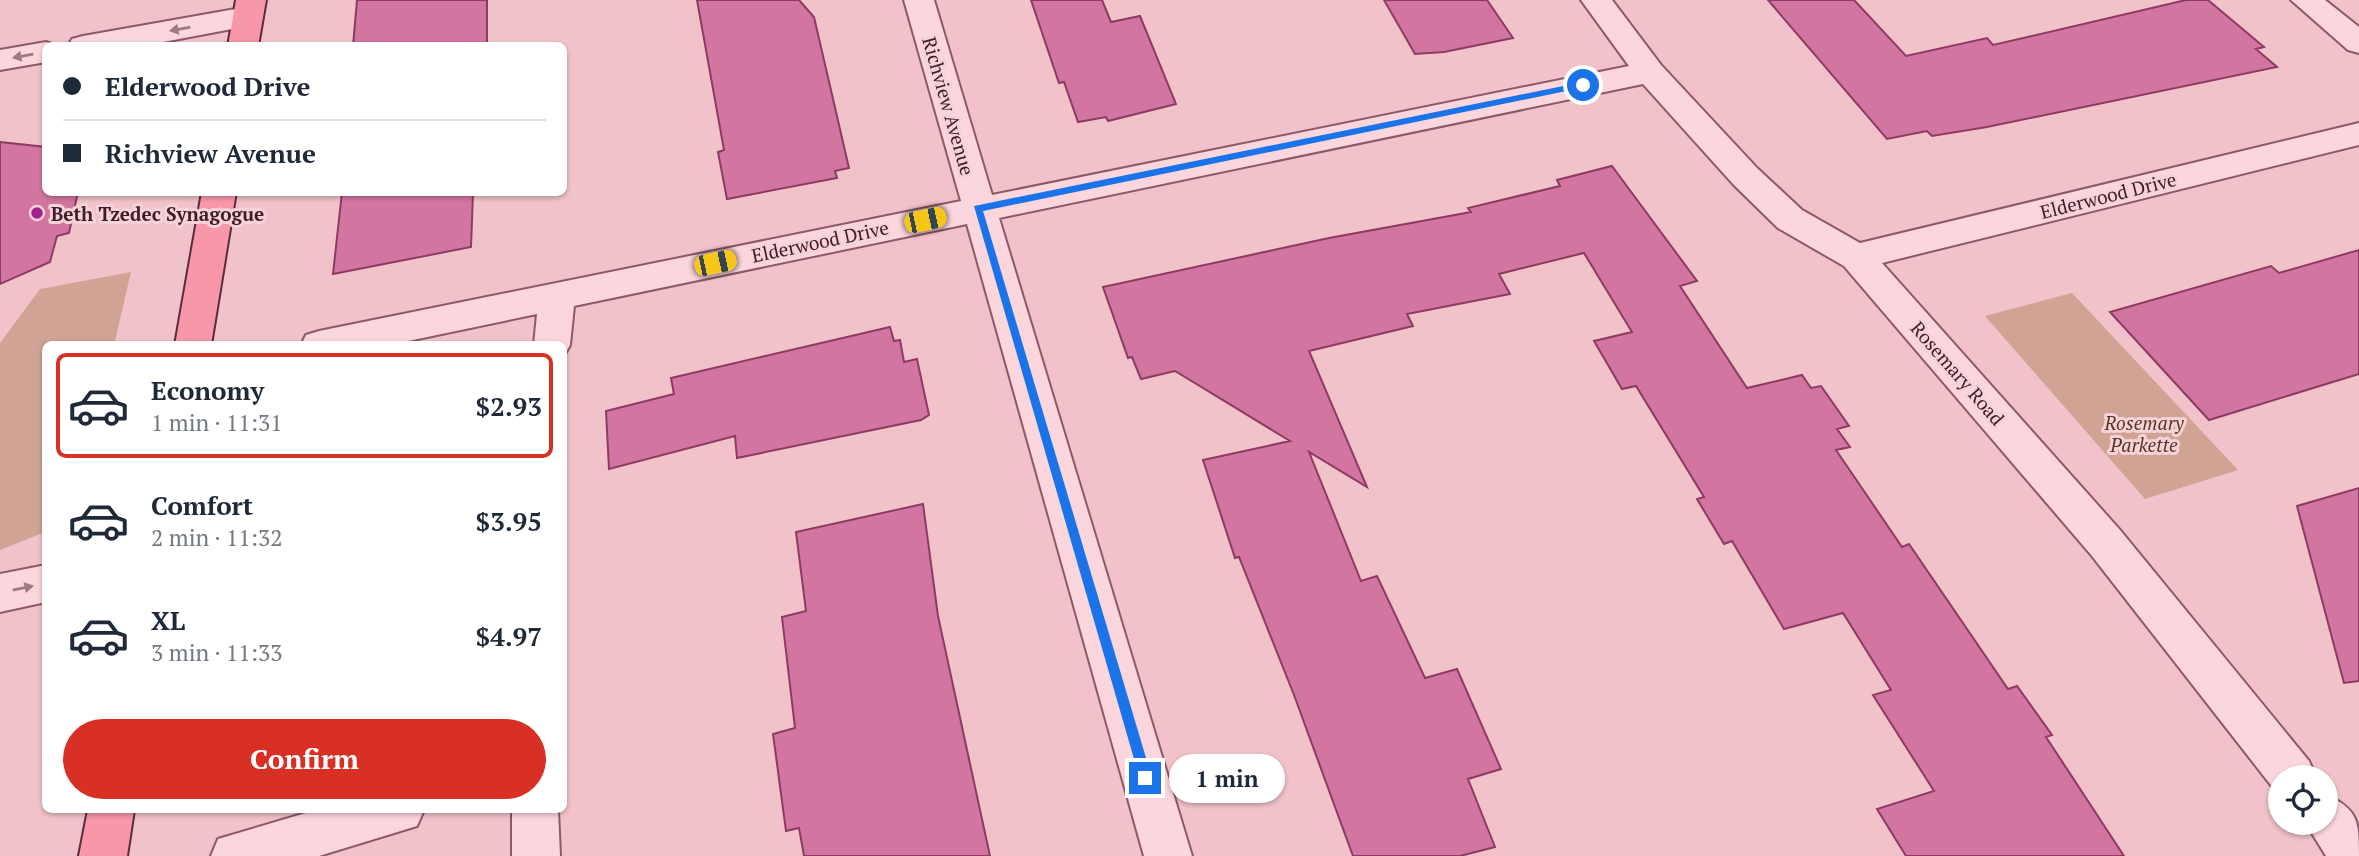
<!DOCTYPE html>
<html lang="en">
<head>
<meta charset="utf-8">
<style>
  :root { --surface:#fff; --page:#f6f6f7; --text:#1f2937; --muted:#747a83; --line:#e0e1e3; --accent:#d93025 }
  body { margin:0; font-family:"PT Serif",serif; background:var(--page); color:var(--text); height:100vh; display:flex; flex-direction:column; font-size:26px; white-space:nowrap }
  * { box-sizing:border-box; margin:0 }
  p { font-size:23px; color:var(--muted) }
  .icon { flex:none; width:38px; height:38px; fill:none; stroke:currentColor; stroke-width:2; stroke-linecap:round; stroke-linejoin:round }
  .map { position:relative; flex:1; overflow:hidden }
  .drawer { position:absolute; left:42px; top:341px; width:525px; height:472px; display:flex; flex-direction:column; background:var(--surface); border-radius:10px; box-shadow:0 2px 5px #0004 }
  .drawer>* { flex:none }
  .banner { position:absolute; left:42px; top:42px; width:525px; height:154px; border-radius:10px; box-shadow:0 2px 5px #0004; display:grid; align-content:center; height:154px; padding:0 21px; background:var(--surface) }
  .fabs { position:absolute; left:2268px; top:765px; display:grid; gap:14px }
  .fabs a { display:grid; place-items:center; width:70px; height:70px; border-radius:50%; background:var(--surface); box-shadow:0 2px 5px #0004; font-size:35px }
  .end { position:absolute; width:32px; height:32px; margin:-16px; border:9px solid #1a73e8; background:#fff; box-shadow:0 0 0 4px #fff }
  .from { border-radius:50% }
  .bubble { position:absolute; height:49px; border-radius:24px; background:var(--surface); box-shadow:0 2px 5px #0004; font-size:23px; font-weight:600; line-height:49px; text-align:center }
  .car { position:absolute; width:21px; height:42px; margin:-21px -10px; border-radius:9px; box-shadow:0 0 5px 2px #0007; background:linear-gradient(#f5c518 24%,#345 0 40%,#f5c518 0 76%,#345 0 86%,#f5c518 0) }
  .banner b { display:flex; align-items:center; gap:24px; height:66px; font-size:26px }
  .banner b+b { border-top:2px solid var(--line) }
  .banner i { width:18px; height:18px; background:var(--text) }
  ul { padding:12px 0 0; list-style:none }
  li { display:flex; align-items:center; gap:21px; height:105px; margin:0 14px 10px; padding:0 7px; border:4px solid transparent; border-radius:10px }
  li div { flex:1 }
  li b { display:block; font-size:26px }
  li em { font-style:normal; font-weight:600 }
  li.active { border-color:var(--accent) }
  li>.icon { width:63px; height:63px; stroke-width:1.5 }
  .button { display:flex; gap:14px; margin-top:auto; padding:14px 21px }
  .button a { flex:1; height:80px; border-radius:42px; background:var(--accent); color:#fff; font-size:28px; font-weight:600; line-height:80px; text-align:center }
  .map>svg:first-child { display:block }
  .green { fill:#d0a395 }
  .building { fill:#d275a0; stroke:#8e3b63; stroke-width:2 }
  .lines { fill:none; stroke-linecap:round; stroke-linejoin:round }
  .minor-casing { stroke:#8d586a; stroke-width:4 }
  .major-casing { stroke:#5a2c3f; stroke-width:4 }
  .minor { fill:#fbd6dd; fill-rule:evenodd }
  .major { fill:#f797a9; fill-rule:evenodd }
  .oneway { fill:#9c7a83 }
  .route { fill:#1a73e8 }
  .poi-dot { fill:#a12392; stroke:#f8d2d9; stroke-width:2.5 }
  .labels { text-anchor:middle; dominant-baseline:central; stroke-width:6; stroke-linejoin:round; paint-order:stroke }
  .street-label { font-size:19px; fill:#3c1d29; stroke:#f8d2d9 }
  .poi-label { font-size:19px; font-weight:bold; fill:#3c1d29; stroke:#f8d2d9; text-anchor:start }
  .park-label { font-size:19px; font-style:italic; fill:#5a3722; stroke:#f8d2d9 }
</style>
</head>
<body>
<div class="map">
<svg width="2359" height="856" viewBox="0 0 2359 856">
  <rect width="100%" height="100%" fill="#f1c2ca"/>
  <path class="green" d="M 131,272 L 114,345 L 46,345 L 45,532 L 0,550 L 0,343 L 40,289 Z
    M 2072,293 L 2238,470 L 2145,499 L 1985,316 Z"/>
  <path class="building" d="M 357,0 L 487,0 L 487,46 L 353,46 Z
    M 697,0 L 799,0 L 814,17 L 849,168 L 835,171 L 837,178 L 727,199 L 718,152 L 724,150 Z
    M 1031,0 L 1102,0 L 1111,22 L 1140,16 L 1176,104 L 1108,121 L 1106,117 L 1078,122 L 1064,82 L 1059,83 Z
    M 1384,0 L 1487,0 L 1513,38 L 1444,52 L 1415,54 Z
    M 1768,0 L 1854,0 L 1906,56 L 1987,38 L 1993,45 L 2186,0 L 2208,0 L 2264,47 L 2256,49 L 2277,67 L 1987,127 L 1932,136 L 1927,131 L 1887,139 Z
    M 0,142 L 46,147 L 46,192 L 78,192 L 69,233 L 57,236 L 50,262 L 0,284 Z
    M 1612,166 L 1697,281 L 1680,286 L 1747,388 L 1802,375 L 1811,388 L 1821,386 L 1849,426 L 1837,429 L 1850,447 L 1836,450 L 1902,547 L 1909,544 L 2008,689 L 2017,686 L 2052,735 L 2046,737 L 2124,856 L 1906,856 L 1877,809 L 1934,791 L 1873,695 L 1891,690 L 1843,613 L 1784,629 L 1732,541 L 1724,544 L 1697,499 L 1704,497 L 1636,386 L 1622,389 L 1594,341 L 1632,332 L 1584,253 L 1499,274 L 1510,294 L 1407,314 L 1413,326 L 1309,351 L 1367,487 L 1309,452 L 1361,581 L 1377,576 L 1425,678 L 1457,669 L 1501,769 L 1468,779 L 1495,847 L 1460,856 L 1353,856 L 1294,695 L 1239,557 L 1235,558 L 1203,460 L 1290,441 L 1175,371 L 1141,379 L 1132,357 L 1128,358 L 1103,287 L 1329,238 L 1471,212 L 1468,208 L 1560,186 L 1557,180 Z
    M 342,192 L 473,193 L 471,247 L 333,274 Z
    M 2359,250 L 2359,374 L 2209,420 L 2110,312 L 2271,266 L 2279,273 Z
    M 890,327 L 894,341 L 900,340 L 904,362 L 917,359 L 929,415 L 921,420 L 737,458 L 735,436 L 609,469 L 606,411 L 674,394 L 671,378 Z
    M 2359,488 L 2359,681 L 2344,683 L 2297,506 Z
    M 923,504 L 938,616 L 990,856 L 804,856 L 799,828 L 786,831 L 773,734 L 795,728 L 782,617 L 806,611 L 796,532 Z"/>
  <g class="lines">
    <defs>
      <path id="minor" d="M 904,0 L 934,0 L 992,195 L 1629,66 L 1581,0 L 1612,0 L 1661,65 L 1757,168 L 1802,210 L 1860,243 L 2359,123 L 2359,145 L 1882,263 L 2120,530 L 2309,761 L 2316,777 L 2280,777 L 2280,794 L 2277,793 L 2092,556 L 1844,266 L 1778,228 L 1733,184 L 1643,84 L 999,218 L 1192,856 L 1144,856 L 967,224 L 574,306 L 570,345 L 564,356 L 564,345 L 534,345 L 537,314 L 389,345 L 301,345 L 306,335 L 319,331 L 961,201 Z
        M 2291,0 L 2325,0 L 2359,27 L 2359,53 L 2348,50 Z
        M 247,7 L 258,10 L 262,17 L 258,24 L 142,46 L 68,46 L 72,39 L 83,36 Z
        M 46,42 L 57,46 L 46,46 L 46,62 L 0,70 L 0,50 Z
        M 46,565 L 46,602 L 0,612 L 0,574 Z
        M 2326,795 C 2359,809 2359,823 2359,856 L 2326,856 L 2305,822 L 2326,822 Z
        M 316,810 L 424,810 L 417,826 L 319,856 L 211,856 L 218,839 Z
        M 512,810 L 558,810 L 560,856 L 512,856 Z"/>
      <path id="major" d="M 236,0 L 266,0 L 258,46 L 228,46 Z
        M 202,192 L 236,192 L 211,345 L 175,345 Z
        M 88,810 L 134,810 L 127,856 L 79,856 Z"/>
    </defs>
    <use href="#minor" class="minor-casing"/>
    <use href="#major" class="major-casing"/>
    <use href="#minor" class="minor"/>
    <use href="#major" class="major"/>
  </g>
  <defs><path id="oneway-solid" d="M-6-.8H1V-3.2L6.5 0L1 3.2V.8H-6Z" transform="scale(1.75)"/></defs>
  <g class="oneway">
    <use href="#oneway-solid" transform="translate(180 29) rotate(170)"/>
    <use href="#oneway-solid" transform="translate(23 56) rotate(170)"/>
    <use href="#oneway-solid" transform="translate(23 588) rotate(-12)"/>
  </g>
  <path class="route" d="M 1583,82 L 1586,87 L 983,211 L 1152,778 L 1145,785 L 1141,783 L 974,206 Z"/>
  <circle class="poi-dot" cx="37" cy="213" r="7"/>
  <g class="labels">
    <g class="street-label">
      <text transform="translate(949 106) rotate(74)">Richview Avenue</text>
      <text transform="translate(2108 195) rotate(-14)">Elderwood Drive</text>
      <text transform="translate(820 241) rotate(-12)">Elderwood Drive</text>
      <text transform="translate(1958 373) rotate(49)">Rosemary Road</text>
    </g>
    <g class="poi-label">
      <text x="51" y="213">Beth Tzedec Synagogue</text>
    </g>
    <g class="park-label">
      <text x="2144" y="422">Rosemary<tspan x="2144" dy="22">Parkette</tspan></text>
    </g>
  </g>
</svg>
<div class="fabs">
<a><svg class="icon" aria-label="locate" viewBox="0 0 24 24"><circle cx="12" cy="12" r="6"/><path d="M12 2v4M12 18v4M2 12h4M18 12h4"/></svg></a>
</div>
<i class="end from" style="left:1583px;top:85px"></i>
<i class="end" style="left:1145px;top:778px"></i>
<div class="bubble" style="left:1169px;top:754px;width:116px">1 min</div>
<i class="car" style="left:925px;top:220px;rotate:78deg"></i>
<i class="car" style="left:715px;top:263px;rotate:78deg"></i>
<div class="banner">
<b><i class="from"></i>Elderwood Drive</b>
<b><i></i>Richview Avenue</b>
</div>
<section class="drawer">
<ul>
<li class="active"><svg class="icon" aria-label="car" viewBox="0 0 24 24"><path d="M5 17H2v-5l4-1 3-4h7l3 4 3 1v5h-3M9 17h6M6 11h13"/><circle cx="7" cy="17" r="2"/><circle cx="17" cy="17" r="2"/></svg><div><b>Economy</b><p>1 min · 11:31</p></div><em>$2.93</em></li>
<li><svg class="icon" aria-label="car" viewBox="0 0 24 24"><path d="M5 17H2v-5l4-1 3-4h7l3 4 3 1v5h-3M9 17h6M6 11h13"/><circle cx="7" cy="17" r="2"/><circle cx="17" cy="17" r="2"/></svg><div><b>Comfort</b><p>2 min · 11:32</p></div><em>$3.95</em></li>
<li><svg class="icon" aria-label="car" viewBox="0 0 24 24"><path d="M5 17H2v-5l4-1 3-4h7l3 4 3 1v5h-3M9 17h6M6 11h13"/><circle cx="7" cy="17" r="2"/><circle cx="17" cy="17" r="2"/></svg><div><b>XL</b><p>3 min · 11:33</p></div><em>$4.97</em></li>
</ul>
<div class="button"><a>Confirm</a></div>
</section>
</div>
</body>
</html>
